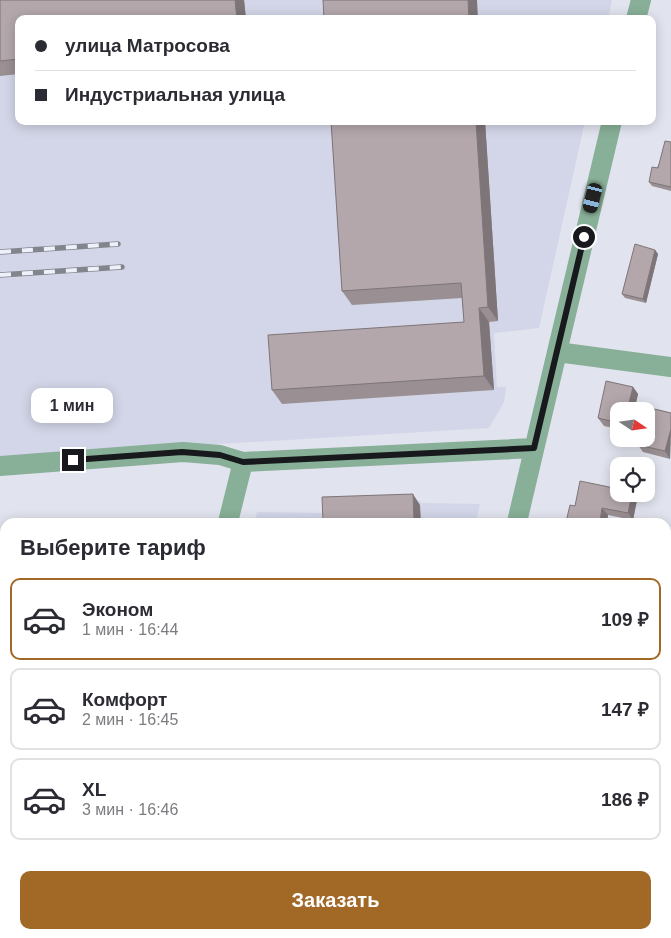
<!DOCTYPE html>
<html lang="ru">
<head>
<meta charset="utf-8">
<style>
  :root { --surface:#fff; --page:#f2f2f3; --text:#2b2b33; --muted:#7c7c81; --line:#e1e1e2; --accent:#a16826 }
  body { margin:0; font-family:Arial,sans-serif; background:var(--page); color:var(--text); height:100vh; display:flex; flex-direction:column; font-size:19px; white-space:nowrap }
  * { box-sizing:border-box; margin:0 }
  p { font-size:16px; color:var(--muted) }
  .icon { flex:none; width:28px; height:28px; fill:none; stroke:currentColor; stroke-width:2; stroke-linecap:round; stroke-linejoin:round }
  .map { position:relative; flex:1; overflow:hidden }
  .details { position:absolute; left:0px; top:518px; width:671px; height:421px; display:flex; flex-direction:column; background:var(--surface); border-radius:15px 15px 0 0; box-shadow:0 2px 12px #0003 }
  .details>* { flex:none }
  .guide { position:absolute; left:15px; top:15px; width:641px; height:110px; border-radius:10px; box-shadow:0 2px 12px #0003; display:grid; align-content:center; height:110px; padding:0 20px; background:var(--surface) }
  .needle { width:32px; rotate:103deg }
  .controls { position:absolute; left:610px; top:402px; display:grid; gap:10px }
  .controls a { display:grid; place-items:center; width:45px; height:45px; border-radius:10px; background:var(--surface); box-shadow:0 2px 12px #0003; font-size:25px }
  .end { position:absolute; width:22px; height:22px; margin:-11px; border:6px solid #18191c; background:#fff; box-shadow:0 0 0 2px #fff }
  .from { border-radius:50% }
  .bubble { position:absolute; height:35px; border-radius:10px; background:var(--surface); box-shadow:0 2px 12px #0003; font-size:16px; font-weight:800; line-height:35px; text-align:center }
  .car { position:absolute; width:15px; height:30px; margin:-15px -8px; border-radius:6px; box-shadow:0 0 4px 1px #0007; background:linear-gradient(#222 24%,#8ab4d8 0 40%,#222 0 76%,#8ab4d8 0 86%,#222 0) }
  .guide b { display:flex; align-items:center; gap:18px; height:48px; font-size:19px }
  .guide b+b { border-top:1px solid var(--line) }
  .guide i { width:12px; height:12px; background:var(--text) }
  ul { padding:0; list-style:none }
  li { display:flex; align-items:center; gap:15px; height:82px; margin:0 10px 8px; padding:0 10px; border:2px solid var(--line); border-radius:10px }
  li div { flex:1 }
  li b { display:block; font-size:19px }
  li em { font-style:normal; font-weight:800 }
  li.on { border-color:var(--accent) }
  li>.icon { width:45px; height:45px; stroke-width:1.5 }
  h2 { padding:0 20px; font-size:22px; line-height:60px }
  .action { display:flex; gap:10px; margin-top:auto; padding:10px 20px }
  .action a { flex:1; height:58px; border-radius:10px; background:var(--accent); color:#fff; font-size:20px; font-weight:800; line-height:58px; text-align:center }
  .map>svg:first-child { display:block }
  .built { fill:#d3d6e8 }
  .lines { fill:none; stroke-linecap:round; stroke-linejoin:round }
  .lane { stroke:#88af97; stroke-width:10 }
  .street { stroke:#88af97; stroke-width:20 }
  .rail-casing { stroke:#83858c; stroke-width:5.5 }
  .rail { stroke:#eef0fb; stroke-width:4; stroke-dasharray:11; stroke-linecap:butt }
  .wall { fill:#9a9093 }
  .shaded-wall { fill:#7d7578 }
  .building { fill:#b3a7ab; stroke:#7d7578 }
  .route { stroke:#18191c; stroke-width:6 }
</style>
</head>
<body>
<div class="map">
<svg width="671" height="938" viewBox="0 0 671 938">
  <rect width="100%" height="100%" fill="#e1e3ee"/>
  <path class="built" d="M 0,0 L 612,0 L 608,19 L 19,19 L 19,121 L 585,121 L 539,328 L 494,333 L 497,387 L 506,387 L 504,402 L 489,428 L 0,457 Z
    M 421,501 L 421,503 L 480,504 L 476,522 L 254,522 L 257,512 L 327,513 L 328,505 Z
    M 148,934 L 373,934 L 372,938 L 147,938 Z"/>
  <g class="lines">
    <path class="lane" d="M 0,624 L 5,625
      M 0,882 L 5,883"/>
    <path class="street" d="M 636,19 L 641,0
      M 557,352 L 671,367
      M 0,466 L 183,452 L 220,455 L 243,462 L 534,448
      M 228,522 L 243,462
      M 517,522 L 557,352 L 612,121
      M 127,938 L 128,934
      M 422,938 L 423,934"/>
    <defs>
      <path id="rail" d="M 0,252 L 118,244
        M 0,275 L 122,267"/>
    </defs>
    <use href="#rail" class="rail-casing"/>
    <use href="#rail" class="rail"/>
  </g>
  <path class="wall" d="M 0,0 L 244,0 L 246,19 L 19,19 L 19,74 L 0,76 Z
    M 331,121 L 485,121 L 498,321 L 489,322 L 494,390 L 282,404 L 272,390 L 464,322 L 462,298 L 352,305 L 342,291 Z
    M 671,142 L 671,191 L 652,186 L 649,182 Z
    M 655,250 L 658,254 L 646,303 L 625,298 L 622,294 Z
    M 633,387 L 638,394 L 636,404 L 671,413 L 670,459 L 643,452 L 638,445 L 646,411 L 619,411 L 619,429 L 604,426 L 598,418 Z
    M 637,500 L 633,520 L 608,515 L 607,522 L 566,522 L 575,506 Z
    M 0,537 L 5,539 L 5,593 L 0,592 Z
    M 0,805 L 5,806 L 5,874 L 0,872 Z
    M 671,905 L 671,937 L 668,937 L 666,934 L 666,914 Z"/>
  <path class="shaded-wall" d="M 235,0 L 244,0 L 246,19 L 237,19 Z
    M 468,0 L 477,0 L 478,19 L 469,19 Z
    M 476,121 L 485,121 L 498,321 L 488,307 Z
    M 655,250 L 658,254 L 646,303 L 643,299 Z
    M 479,308 L 489,322 L 494,390 L 484,376 Z
    M 633,387 L 638,394 L 634,410 L 629,403 Z
    M 670,429 L 671,430 L 670,459 L 665,451 Z
    M 413,494 L 420,505 L 421,522 L 414,522 Z
    M 632,494 L 633,494 L 637,500 L 633,520 L 628,513 Z
    M 602,508 L 608,515 L 607,522 L 600,522 Z
    M 666,685 L 669,689 L 666,703 Z
    M 520,934 L 528,934 L 527,938 L 519,938 Z"/>
  <path class="building" d="M 0,0 L 235,0 L 237,19 L 19,19 L 19,59 L 0,61 Z
    M 323,0 L 468,0 L 469,19 L 324,19 Z
    M 331,121 L 476,121 L 488,307 L 479,308 L 484,376 L 272,390 L 268,335 L 464,322 L 461,283 L 342,291 Z
    M 665,141 L 671,142 L 671,187 L 649,182 L 652,167 L 658,168 Z
    M 635,244 L 655,250 L 643,299 L 622,294 Z
    M 606,381 L 633,387 L 629,403 L 671,413 L 671,429 L 665,451 L 638,445 L 639,439 L 646,439 L 646,411 L 619,411 L 619,423 L 598,418 Z
    M 580,481 L 619,489 L 619,494 L 632,494 L 628,513 L 602,508 L 600,522 L 566,522 L 570,505 L 575,506 Z
    M 413,494 L 414,522 L 323,522 L 322,497 Z
    M 0,537 L 5,539 L 5,578 L 0,576 Z
    M 0,805 L 5,806 L 5,854 L 0,853 Z
    M 669,904 L 671,905 L 671,931 L 666,930 L 666,914 Z
    M 178,934 L 205,934 L 213,936 L 212,938 L 177,938 Z
    M 478,934 L 520,934 L 519,938 L 478,938 Z"/>
  <g class="lines">
    <path class="route" d="M 73,460 L 182,452 L 220,455 L 243,462 L 534,448 L 584,237"/>
  </g>
</svg>
<div class="controls">
<a><svg class="needle" viewBox="-14 -14 28 28"><path d="M0-13l5 13h-10z" fill="#e53935"/><path d="M0 13l5-13h-10z" fill="#7c7c81"/></svg></a>
<a><svg class="icon" aria-label="locate" viewBox="0 0 24 24"><circle cx="12" cy="12" r="6"/><path d="M12 2v4M12 18v4M2 12h4M18 12h4"/></svg></a>
</div>
<i class="end from" style="left:584px;top:237px"></i>
<i class="end" style="left:73px;top:460px"></i>
<div class="bubble" style="left:31px;top:388px;width:82px">1 мин</div>
<i class="car" style="left:593px;top:198px;rotate:194deg"></i>
<div class="guide">
<b><i class="from"></i>улица Матросова</b>
<b><i></i>Индустриальная улица</b>
</div>
<section class="details">
<h2>Выберите тариф</h2>
<ul>
<li class="on"><svg class="icon" aria-label="car" viewBox="0 0 24 24"><path d="M5 17H2v-5l4-1 3-4h7l3 4 3 1v5h-3M9 17h6M6 11h13"/><circle cx="7" cy="17" r="2"/><circle cx="17" cy="17" r="2"/></svg><div><b>Эконом</b><p>1 мин · 16:44</p></div><em>109 ₽</em></li>
<li><svg class="icon" aria-label="car" viewBox="0 0 24 24"><path d="M5 17H2v-5l4-1 3-4h7l3 4 3 1v5h-3M9 17h6M6 11h13"/><circle cx="7" cy="17" r="2"/><circle cx="17" cy="17" r="2"/></svg><div><b>Комфорт</b><p>2 мин · 16:45</p></div><em>147 ₽</em></li>
<li><svg class="icon" aria-label="car" viewBox="0 0 24 24"><path d="M5 17H2v-5l4-1 3-4h7l3 4 3 1v5h-3M9 17h6M6 11h13"/><circle cx="7" cy="17" r="2"/><circle cx="17" cy="17" r="2"/></svg><div><b>XL</b><p>3 мин · 16:46</p></div><em>186 ₽</em></li>
</ul>
<div class="action"><a>Заказать</a></div>
</section>
</div>
</body>
</html>
